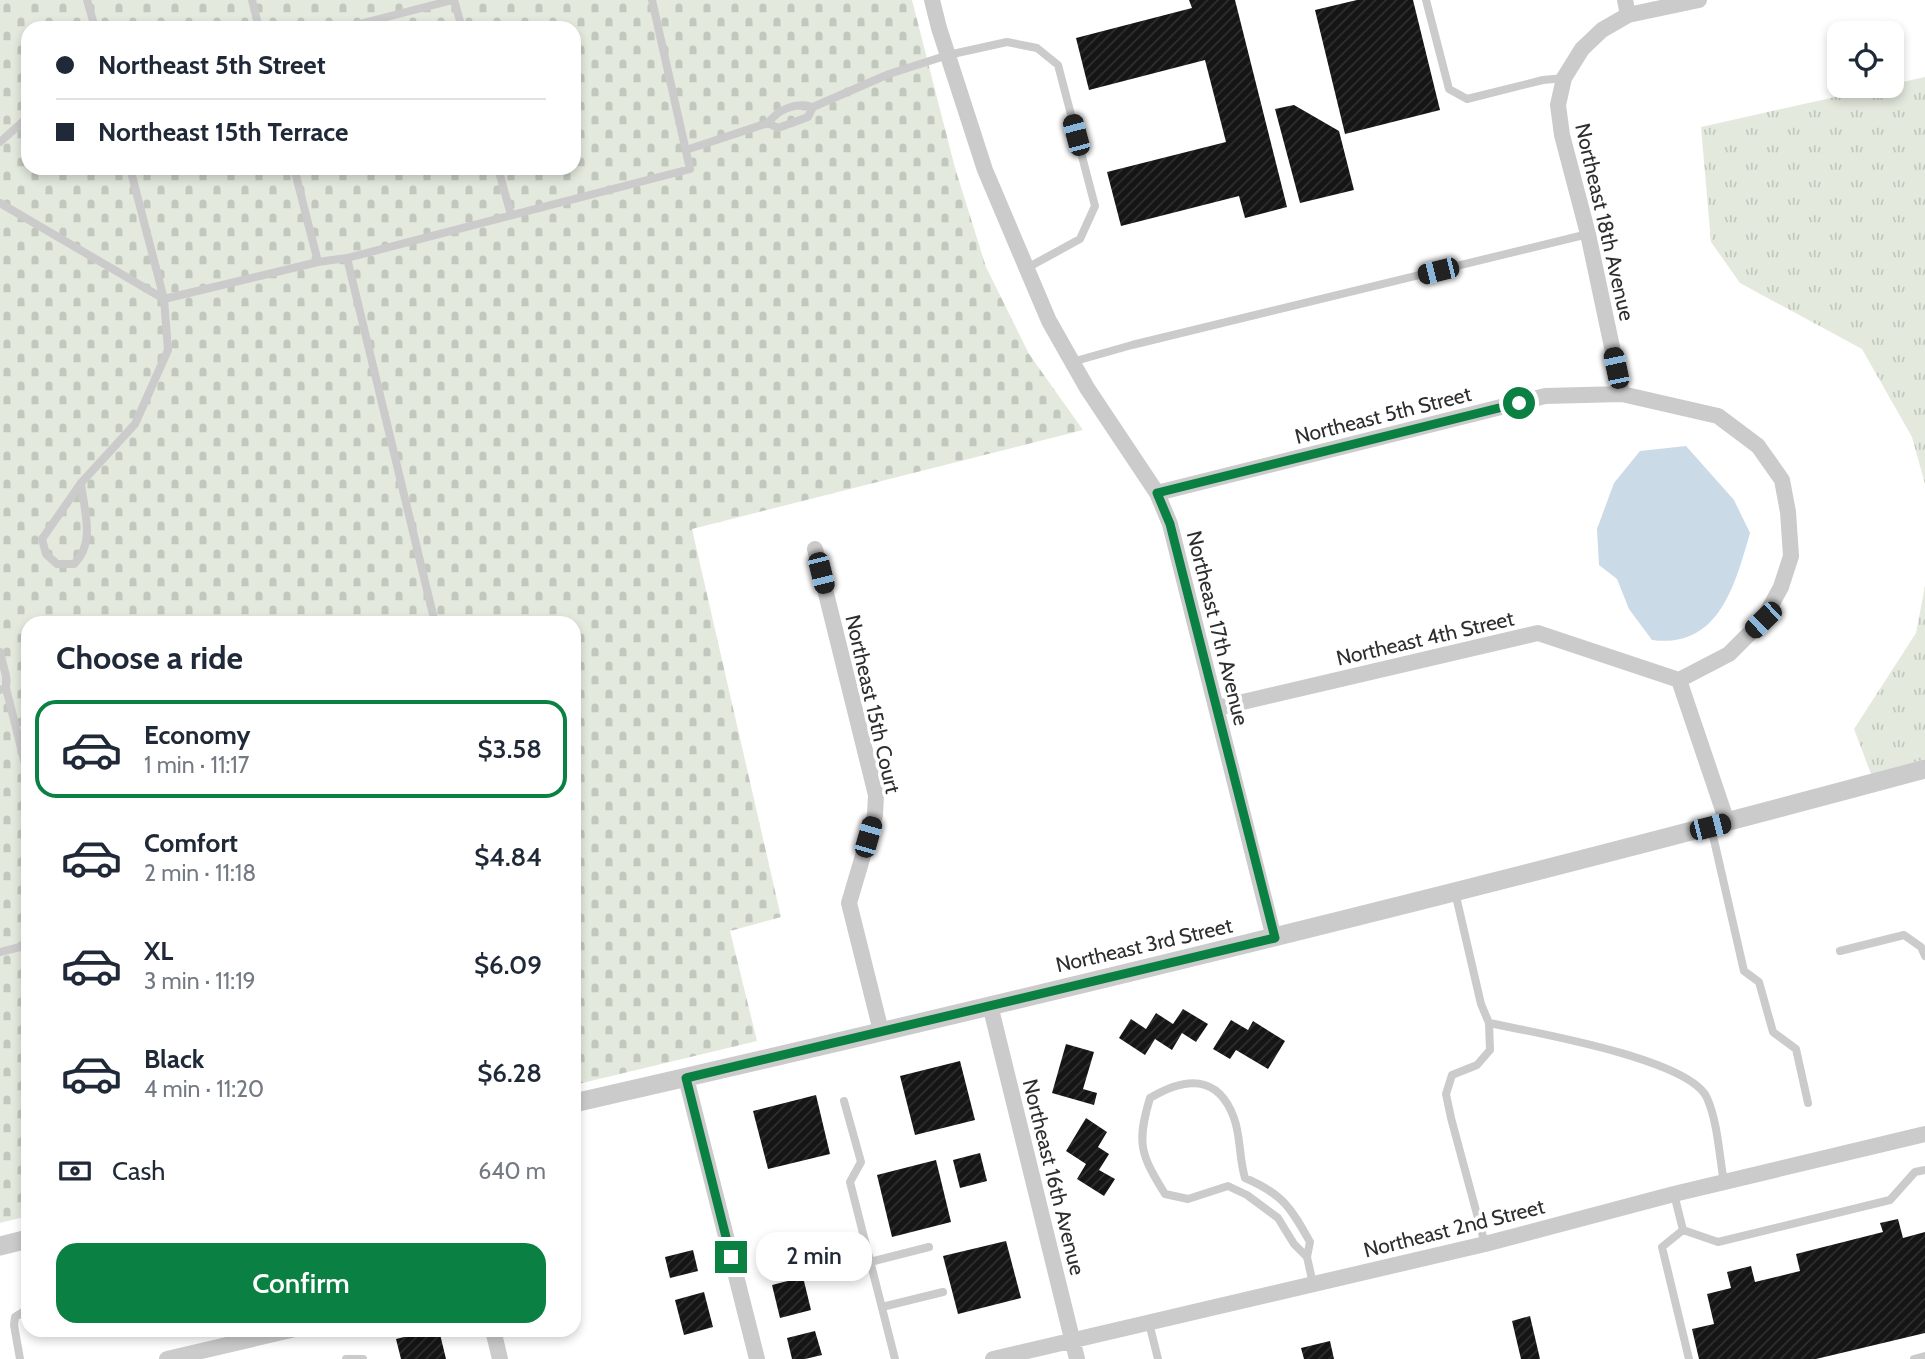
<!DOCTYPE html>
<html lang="en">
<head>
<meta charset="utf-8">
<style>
  :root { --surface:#fff; --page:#f2f2f3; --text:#1f2937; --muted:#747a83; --line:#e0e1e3; --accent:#0b8043 }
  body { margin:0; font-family:Cabin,sans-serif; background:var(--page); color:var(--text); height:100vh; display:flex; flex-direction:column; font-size:26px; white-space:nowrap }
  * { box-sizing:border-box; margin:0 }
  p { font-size:23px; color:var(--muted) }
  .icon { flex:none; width:38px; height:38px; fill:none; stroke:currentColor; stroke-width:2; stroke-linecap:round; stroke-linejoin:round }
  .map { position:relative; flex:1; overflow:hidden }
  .panel { position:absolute; left:21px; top:616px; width:560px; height:721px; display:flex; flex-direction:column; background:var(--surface); border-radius:21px; box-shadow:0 4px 10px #0003 }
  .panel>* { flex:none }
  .guide { position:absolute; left:21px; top:21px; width:560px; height:154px; border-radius:21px; box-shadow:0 4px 10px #0003; display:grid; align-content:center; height:154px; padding:0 35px; background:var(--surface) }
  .fabs { position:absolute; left:1827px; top:21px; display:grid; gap:14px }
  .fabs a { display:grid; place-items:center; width:77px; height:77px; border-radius:14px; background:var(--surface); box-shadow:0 4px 10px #0003; font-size:35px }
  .end { position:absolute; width:32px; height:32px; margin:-16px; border:9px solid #0b8043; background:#fff; box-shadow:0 0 0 4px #fff }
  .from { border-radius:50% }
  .bubble { position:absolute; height:49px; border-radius:21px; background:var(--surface); box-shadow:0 4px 10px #0003; font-size:23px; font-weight:600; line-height:49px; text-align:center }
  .car { position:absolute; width:21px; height:42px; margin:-21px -10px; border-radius:9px; box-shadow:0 0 5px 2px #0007; background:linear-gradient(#222 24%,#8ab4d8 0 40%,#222 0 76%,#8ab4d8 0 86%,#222 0) }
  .guide b { display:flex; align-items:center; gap:24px; height:66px; font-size:26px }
  .guide b+b { border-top:2px solid var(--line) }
  .guide i { width:18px; height:18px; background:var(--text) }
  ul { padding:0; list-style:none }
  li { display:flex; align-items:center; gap:21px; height:98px; margin:0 14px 10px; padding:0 21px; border:4px solid transparent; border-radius:21px }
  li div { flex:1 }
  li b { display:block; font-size:26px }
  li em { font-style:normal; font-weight:600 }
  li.selected { border-color:var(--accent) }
  li>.icon { width:63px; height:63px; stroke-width:1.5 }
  h2 { padding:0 35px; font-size:32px; line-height:84px }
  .pay { display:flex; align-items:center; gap:18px; height:77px; padding:0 35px; font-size:26px }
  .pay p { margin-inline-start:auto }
  .cta { display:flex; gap:14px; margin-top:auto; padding:14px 35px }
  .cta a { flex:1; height:80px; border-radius:21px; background:var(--accent); color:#fff; font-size:28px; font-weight:600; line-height:80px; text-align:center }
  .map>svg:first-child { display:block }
  .grass { fill:url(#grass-tufts) }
  .cemetery { fill:url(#cemetery-stones); fill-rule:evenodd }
  .water { fill:#cbdae7 }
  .building { fill:url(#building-hatch) }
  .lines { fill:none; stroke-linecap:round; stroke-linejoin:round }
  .service { stroke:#cbcbcb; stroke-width:8 }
  .minor { stroke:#cbcbcb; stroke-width:16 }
  .tertiary { stroke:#cbcbcb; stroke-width:19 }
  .route { stroke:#0b8043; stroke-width:9 }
  .labels { text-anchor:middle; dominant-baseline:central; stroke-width:7; stroke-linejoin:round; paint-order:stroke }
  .street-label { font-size:21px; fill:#2e2e2e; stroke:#fff }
</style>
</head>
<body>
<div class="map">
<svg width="1925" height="1359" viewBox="0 0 1925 1359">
  <defs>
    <pattern id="grass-tufts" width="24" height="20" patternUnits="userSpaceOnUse" patternTransform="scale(1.75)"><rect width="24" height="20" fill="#e3e9dd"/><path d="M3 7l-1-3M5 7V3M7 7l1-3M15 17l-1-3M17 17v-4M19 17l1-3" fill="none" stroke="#c3c8be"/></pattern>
    <pattern id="cemetery-stones" width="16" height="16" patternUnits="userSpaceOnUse" patternTransform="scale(1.75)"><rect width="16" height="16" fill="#e3e9dd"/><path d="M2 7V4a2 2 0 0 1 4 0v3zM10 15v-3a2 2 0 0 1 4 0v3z" fill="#c3c8be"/></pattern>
    <pattern id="building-hatch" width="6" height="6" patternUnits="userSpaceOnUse" patternTransform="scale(1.75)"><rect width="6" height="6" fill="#151515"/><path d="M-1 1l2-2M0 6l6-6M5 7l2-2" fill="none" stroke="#2f2f2f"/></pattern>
  </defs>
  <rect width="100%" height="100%" fill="#fff"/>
  <path class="grass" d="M 1925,77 L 1925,484 L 1912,437 L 1862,349 L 1740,283 L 1711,242 L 1701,127 Z
    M 1925,586 L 1925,759 L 1871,774 L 1854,729 L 1916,633 Z"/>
  <path class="cemetery" d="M 0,0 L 912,0 L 955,168 L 986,267 L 1029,354 L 1083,430 L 692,529 L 781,917 L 730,931 L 757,1041 L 574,1085 L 574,623 L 28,623 L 28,1216 L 0,1223 ZM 28,28 L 574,28 L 574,168 L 28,168 Z"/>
  <path class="water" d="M 1686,446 L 1734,500 L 1750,533 C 1735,585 1719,649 1652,640 L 1629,609 L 1617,579 L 1599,565 L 1597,529 L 1614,483 L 1640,451 Z"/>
  <path class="building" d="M 1189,0 L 1235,0 L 1287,207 L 1245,218 L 1239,196 L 1121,226 L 1107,172 L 1226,142 L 1205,60 L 1089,90 L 1076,38 L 1192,8 Z
    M 1357,0 L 1413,0 L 1440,110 L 1345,134 L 1315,10 Z
    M 1294,105 L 1339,131 L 1354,190 L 1300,203 L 1275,109 Z
    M 1183,1009 L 1208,1024 L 1196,1042 L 1182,1033 L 1172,1050 L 1155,1039 L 1145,1055 L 1119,1038 L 1131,1019 L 1146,1029 L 1156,1013 L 1173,1024 Z
    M 1231,1020 L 1248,1030 L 1253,1021 L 1285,1041 L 1268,1069 L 1236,1050 L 1230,1059 L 1213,1049 Z
    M 1066,1044 L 1094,1052 L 1083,1089 L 1097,1093 L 1094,1105 L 1052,1093 Z
    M 960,1061 L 975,1120 L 915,1135 L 900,1076 Z
    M 816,1095 L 830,1154 L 768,1169 L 753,1111 Z
    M 1086,1118 L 1107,1132 L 1098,1147 L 1109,1154 L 1099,1170 L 1115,1179 L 1104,1196 L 1077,1179 L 1086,1164 L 1066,1151 Z
    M 980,1153 L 987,1181 L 960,1188 L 953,1160 Z
    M 936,1160 L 951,1222 L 892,1237 L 877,1175 Z
    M 1898,1219 L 1903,1238 L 1925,1232 L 1925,1333 L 1816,1359 L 1699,1359 L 1692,1329 L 1714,1324 L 1707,1294 L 1731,1288 L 1727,1272 L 1751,1266 L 1755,1282 L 1800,1271 L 1796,1254 L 1883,1232 L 1880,1223 Z
    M 1006,1241 L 1021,1298 L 958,1314 L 943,1256 Z
    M 693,1250 L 698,1271 L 670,1278 L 665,1257 Z
    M 803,1277 L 811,1310 L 780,1318 L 772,1285 Z
    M 704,1292 L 713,1327 L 684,1335 L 675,1300 Z
    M 1530,1316 L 1540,1359 L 1521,1359 L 1512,1321 Z
    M 434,1330 L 439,1330 L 446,1359 L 401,1359 L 396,1339 Z
    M 815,1331 L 822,1355 L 805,1359 L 792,1359 L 787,1338 Z
    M 1330,1341 L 1334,1359 L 1304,1359 L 1301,1348 Z"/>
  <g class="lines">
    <path class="service" d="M 87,0 L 95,28
      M 252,0 L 259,28
      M 454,0 L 462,28
      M 1426,0 L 1449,89 L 1467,99 L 1543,80 L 1564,78
      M 344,28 L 453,0
      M 813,107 L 808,117 L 778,128 L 768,123 C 779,109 795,102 813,107 L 889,74 L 948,55 L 1007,42 L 1037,48 L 1058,65 L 1095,206 L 1080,239 L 1027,268
      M 0,142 L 28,117
      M 686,150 L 768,123
      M 294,168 L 318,262
      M 498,168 L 511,215
      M 0,203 L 164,299 L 318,262 L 347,258 L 690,169 L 652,0
      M 347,258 L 435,623
      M 1072,362 L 1132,345 L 1588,234
      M 81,483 C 84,511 96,543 74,564 L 57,564 L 46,554 L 42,539 L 81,483 L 135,424 L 168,350 L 164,299 L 130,168
      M 0,652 L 6,676 L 6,688 L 0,690
      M 6,688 L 28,776
      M 1711,827 L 1744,971 L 1759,982 L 1773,1032 L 1796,1049 L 1808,1103
      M 1455,892 L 1481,1004 L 1489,1023 C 1532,1032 1690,1059 1707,1098 C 1718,1123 1719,1155 1724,1182
      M 1840,951 L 1904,935 L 1921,947 L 1925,956
      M 0,952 L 28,945
      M 844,1101 L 861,1162 L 850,1182 L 895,1359
      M 1674,1194 L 1683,1230 L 1718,1242 L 1890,1200 L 1915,1172 L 1925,1170
      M 1683,1230 L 1662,1247 L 1689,1359
      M 1485,1244 L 1451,1118 L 1446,1094 L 1452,1075 L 1477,1065 L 1490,1050 L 1489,1023
      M 1307,1257 L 1294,1244 L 1278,1218 L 1247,1195 L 1228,1186 L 1188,1199 L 1165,1194 C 1141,1155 1136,1144 1150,1098 C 1185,1077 1218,1074 1234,1118 C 1241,1137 1239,1159 1245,1178 C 1283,1194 1291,1208 1310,1242 L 1307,1257 L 1313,1284
      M 870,1262 L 929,1247
      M 882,1307 L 943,1292
      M 1149,1323 L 1158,1359
      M 20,1359 L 14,1325 L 15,1317 L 28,1309
      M 346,1359 L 363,1359
      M 1914,1359 L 1925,1356"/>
    <path class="minor" d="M 932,0 L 939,28 L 985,170 L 1049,321 L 1087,388 L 1157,493 L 1170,524 L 1274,938
      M 1625,0 L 1628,15 L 1602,30 L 1582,49 L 1564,78 L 1558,105 L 1562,135 L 1588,234 L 1622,394 L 1718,416 L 1758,446 L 1782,480 L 1788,512 L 1791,556 L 1781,587 L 1763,620 L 1729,654 L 1679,680
      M 1628,15 L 1699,0
      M 1157,493 L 1545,396 L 1622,394
      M 815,549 L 876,795 L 875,815 L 849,903 L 881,1031
      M 1679,680 L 1727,822
      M 1217,708 L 1538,633 L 1679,680
      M 990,1005 L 1077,1359
      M 686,1078 L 757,1359
      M 493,1330 L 500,1359
      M 167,1359 L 291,1330
      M 993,1359 L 1485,1244 L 1674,1194 L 1925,1134"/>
    <path class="tertiary" d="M 574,1103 C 1026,1000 1477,890 1925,769
      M 0,1246 L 28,1239"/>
  </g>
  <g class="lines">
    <path class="route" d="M 731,1257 L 686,1078 L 1275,938 L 1170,524 L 1157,493 L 1519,403"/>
  </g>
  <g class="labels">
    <g class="street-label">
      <text transform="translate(1605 222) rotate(77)">Northeast 18th Avenue</text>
      <text transform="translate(1383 415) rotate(-14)">Northeast 5th Street</text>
      <text transform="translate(1218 628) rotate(76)">Northeast 17th Avenue</text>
      <text transform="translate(1425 638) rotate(-13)">Northeast 4th Street</text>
      <text transform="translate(873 704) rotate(77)">Northeast 15th Court</text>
      <text transform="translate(1144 945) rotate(-13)">Northeast 3rd Street</text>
      <text transform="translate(1054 1177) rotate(76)">Northeast 16th Avenue</text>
      <text transform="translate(1454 1228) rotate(-14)">Northeast 2nd Street</text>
    </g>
  </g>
</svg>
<div class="fabs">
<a><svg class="icon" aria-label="locate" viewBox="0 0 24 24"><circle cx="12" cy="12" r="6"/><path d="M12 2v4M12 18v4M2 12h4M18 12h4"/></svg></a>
</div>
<i class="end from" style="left:1519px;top:403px"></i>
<i class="end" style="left:731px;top:1257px"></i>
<div class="bubble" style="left:756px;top:1232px;width:116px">2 min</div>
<i class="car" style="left:1076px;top:135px;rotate:345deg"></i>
<i class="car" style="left:1438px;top:271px;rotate:256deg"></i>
<i class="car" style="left:1616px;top:368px;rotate:348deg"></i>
<i class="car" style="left:821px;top:573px;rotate:166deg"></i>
<i class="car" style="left:1763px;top:620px;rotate:226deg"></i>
<i class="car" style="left:1710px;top:827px;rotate:76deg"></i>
<i class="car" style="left:868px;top:837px;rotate:16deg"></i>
<div class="guide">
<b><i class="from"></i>Northeast 5th Street</b>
<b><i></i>Northeast 15th Terrace</b>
</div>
<section class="panel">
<h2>Choose a ride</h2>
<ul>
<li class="selected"><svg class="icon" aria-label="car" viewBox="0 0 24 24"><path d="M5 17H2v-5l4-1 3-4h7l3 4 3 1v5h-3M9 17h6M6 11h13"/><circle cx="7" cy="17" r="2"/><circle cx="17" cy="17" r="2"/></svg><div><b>Economy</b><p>1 min · 11:17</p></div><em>$3.58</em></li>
<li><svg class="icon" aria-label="car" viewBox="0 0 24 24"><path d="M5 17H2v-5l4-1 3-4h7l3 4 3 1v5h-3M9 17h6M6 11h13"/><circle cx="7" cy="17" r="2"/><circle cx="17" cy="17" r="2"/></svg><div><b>Comfort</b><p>2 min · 11:18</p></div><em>$4.84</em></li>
<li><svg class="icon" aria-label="car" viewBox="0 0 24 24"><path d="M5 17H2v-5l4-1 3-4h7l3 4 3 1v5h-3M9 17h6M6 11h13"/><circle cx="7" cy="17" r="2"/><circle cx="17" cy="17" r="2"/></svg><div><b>XL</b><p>3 min · 11:19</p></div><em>$6.09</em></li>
<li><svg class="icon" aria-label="car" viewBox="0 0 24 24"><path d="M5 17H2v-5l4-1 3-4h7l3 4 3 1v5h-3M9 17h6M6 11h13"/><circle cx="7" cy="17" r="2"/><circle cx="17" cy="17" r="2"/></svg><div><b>Black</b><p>4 min · 11:20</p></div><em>$6.28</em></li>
</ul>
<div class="pay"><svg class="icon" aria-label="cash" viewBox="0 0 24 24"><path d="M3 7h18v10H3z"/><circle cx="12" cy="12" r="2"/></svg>Cash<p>640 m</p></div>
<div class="cta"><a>Confirm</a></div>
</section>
</div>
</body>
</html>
